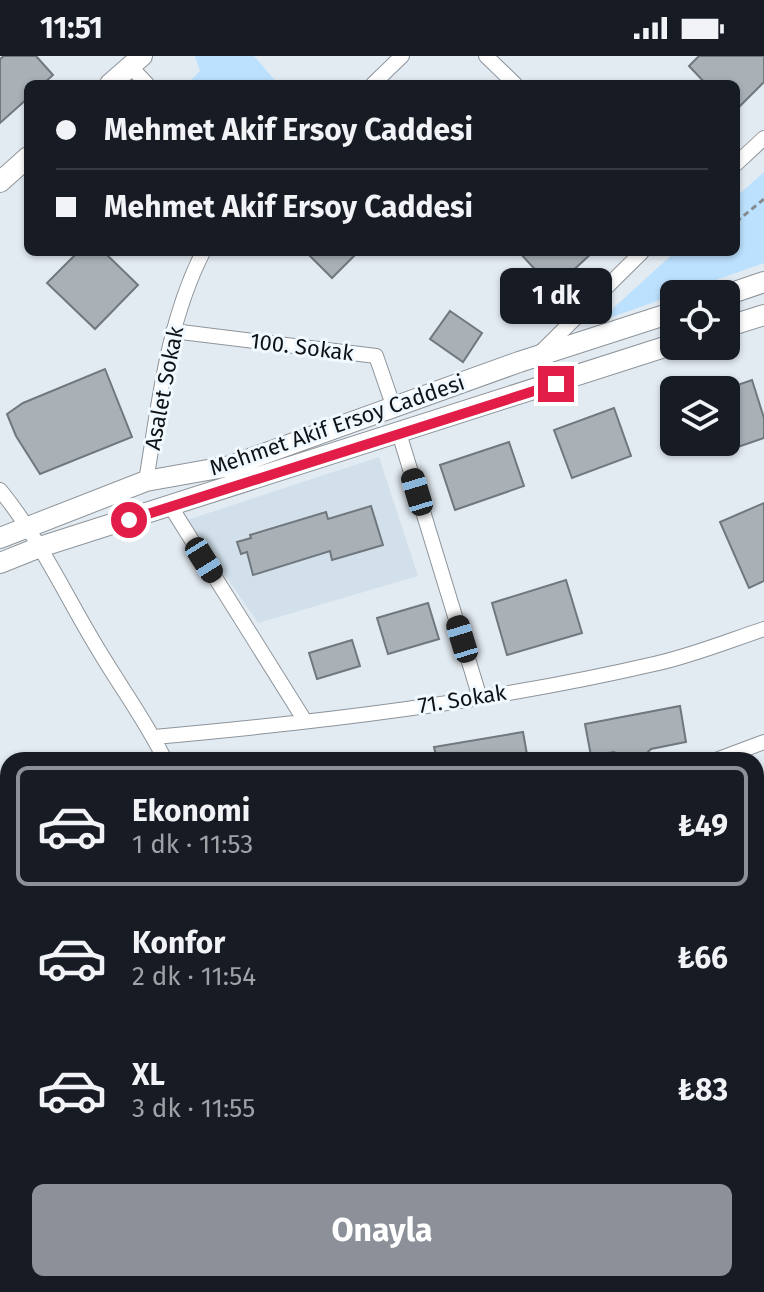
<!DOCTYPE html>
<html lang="tr">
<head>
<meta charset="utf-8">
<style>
  :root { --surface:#171b24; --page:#20242c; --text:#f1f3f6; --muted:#9ea1a6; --line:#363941; --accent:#8c9099 }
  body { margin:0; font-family:"Fira Sans",sans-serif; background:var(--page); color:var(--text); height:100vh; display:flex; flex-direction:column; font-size:30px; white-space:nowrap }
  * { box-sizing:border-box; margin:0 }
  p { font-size:26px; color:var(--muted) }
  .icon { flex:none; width:44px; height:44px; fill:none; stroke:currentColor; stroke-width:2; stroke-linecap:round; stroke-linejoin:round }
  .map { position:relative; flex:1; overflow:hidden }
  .panel { position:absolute; left:0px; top:696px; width:764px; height:540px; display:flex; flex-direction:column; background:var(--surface); border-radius:24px 24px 0 0; box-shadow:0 2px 6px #0004 }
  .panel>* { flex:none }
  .top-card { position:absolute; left:24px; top:24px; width:716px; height:176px; border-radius:12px; box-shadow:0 2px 6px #0004; display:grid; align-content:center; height:176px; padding:0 32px; background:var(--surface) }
  .controls { position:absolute; left:660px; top:224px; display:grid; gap:16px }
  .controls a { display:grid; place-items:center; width:80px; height:80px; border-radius:12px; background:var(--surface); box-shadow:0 2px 6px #0004; font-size:40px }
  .end { position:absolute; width:36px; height:36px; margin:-18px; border:10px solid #e11d48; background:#fff; box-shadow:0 0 0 4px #fff }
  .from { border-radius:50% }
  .bubble { position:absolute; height:56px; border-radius:12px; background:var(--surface); box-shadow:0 2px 6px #0004; font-size:26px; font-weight:700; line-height:56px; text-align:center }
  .car { position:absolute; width:24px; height:48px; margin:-24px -12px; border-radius:10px; box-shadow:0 0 6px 2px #0007; background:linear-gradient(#222 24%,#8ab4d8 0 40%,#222 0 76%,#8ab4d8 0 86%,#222 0) }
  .top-card b { display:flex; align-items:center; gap:28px; height:76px; font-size:30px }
  .top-card b+b { border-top:2px solid var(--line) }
  .top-card i { width:20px; height:20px; background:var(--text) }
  ul { padding:14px 0 0; list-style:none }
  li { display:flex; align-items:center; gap:24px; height:120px; margin:0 16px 12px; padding:0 16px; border:4px solid transparent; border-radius:12px }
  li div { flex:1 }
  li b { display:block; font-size:30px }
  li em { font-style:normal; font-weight:700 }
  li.selected { border-color:var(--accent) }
  li>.icon { width:72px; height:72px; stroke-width:1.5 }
  .primary-button { display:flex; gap:16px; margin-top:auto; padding:16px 32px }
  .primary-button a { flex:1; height:92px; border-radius:12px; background:var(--accent); color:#fff; font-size:32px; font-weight:700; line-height:92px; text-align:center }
  .status { display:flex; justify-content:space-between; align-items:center; height:56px; padding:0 40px; background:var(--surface); direction:ltr }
  .status svg { height:22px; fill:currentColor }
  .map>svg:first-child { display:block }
  .built { fill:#d1e0eb }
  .green { fill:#bce1fe }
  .building { fill:#a9b1b7; stroke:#70777d; stroke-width:2 }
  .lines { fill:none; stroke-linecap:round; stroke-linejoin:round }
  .minor-casing { stroke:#8d949a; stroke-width:16 }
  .secondary-casing { stroke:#8d949a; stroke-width:22 }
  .path { stroke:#868c90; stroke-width:3; stroke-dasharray:6 4; stroke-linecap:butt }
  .minor { stroke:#fff; stroke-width:14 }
  .secondary { stroke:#fff; stroke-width:20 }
  .route { stroke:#e11d48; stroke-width:10 }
  .labels { text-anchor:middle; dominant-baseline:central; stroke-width:6; stroke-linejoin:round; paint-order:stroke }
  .street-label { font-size:22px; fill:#101315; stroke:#f0f9ff }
</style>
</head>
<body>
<div class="status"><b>11:51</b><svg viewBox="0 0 49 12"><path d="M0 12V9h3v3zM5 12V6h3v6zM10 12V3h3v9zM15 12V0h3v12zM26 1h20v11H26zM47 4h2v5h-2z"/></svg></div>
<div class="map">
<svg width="764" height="1236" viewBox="0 0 764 1236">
  <rect width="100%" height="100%" fill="#e3ebf2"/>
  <path class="built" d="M 379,401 L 418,520 L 258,567 L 187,464 Z"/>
  <path class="green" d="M 195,0 L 254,0 L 278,28 L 187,28 L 200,15 Z
    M 764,116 L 764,207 L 598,266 L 675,196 L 736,196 L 736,141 Z"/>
  <path class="building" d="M 4,0 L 36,0 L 53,19 L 43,28 L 28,28 L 28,42 L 0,67 L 0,3 Z
    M 699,0 L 764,0 L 764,26 L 736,54 L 736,28 L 706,28 L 689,10 Z
    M 78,196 L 104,196 L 138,229 L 95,273 L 47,227 Z
    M 306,196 L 358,196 L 332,222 Z
    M 519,196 L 593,196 L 553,233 Z
    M 450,255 L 482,277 L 463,306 L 430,283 Z
    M 105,313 L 132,381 L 40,418 L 16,380 L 7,358 L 23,347 Z
    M 752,324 L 764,362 L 764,382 L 726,395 L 726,333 Z
    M 614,352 L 631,400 L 572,422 L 554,374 Z
    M 509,386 L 524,430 L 455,454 L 440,409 Z
    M 764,447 L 764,525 L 749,532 L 720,466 Z
    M 371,450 L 383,489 L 332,504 L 330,495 L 253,519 L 247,496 L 241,498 L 237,486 L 251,482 L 250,479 L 326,456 L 328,463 Z
    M 566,524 L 582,577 L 507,599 L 492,547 Z
    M 428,547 L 439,583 L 388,598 L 377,562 Z
    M 352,584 L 360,610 L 317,623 L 309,597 Z
    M 680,650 L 686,686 L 651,693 L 640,704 L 627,704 L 614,696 L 591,700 L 585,668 Z
    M 523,676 L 528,704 L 437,704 L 434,691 Z"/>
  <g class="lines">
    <defs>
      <path id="minor" d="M 486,0 L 515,28
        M 130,10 L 147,28
        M 373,28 L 402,0
        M 736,108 L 764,82
        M 173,275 L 376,300 L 394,352
        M 540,297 L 642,196
        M 399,377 L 480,642
        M 146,425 C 159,348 167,267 203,196
        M 0,434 C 41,484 67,543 101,598 C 122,633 147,667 165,704
        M 171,451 L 305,665
        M 154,681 C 321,666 490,646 654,608 C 691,600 728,585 764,573
        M 716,704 L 764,686
        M 0,837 L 8,837
        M 756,934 L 764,934
        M 756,1098 L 764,1096
        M 0,1227 L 34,1236
        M 279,1228 L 280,1236
        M 476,1228 L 478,1236
        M 694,1228 L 696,1236
        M 107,1236 L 110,1228"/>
      <path id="secondary" d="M 110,28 L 142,0
        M 0,126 L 28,101
        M 726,239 L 764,226
        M 726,271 L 764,259
        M 0,482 L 146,425 L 230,410 L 519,306 L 674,256
        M 0,507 L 40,491 L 674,288
        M 756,847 L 764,847
        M 0,993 L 8,991"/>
    </defs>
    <use href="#minor" class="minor-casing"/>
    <use href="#secondary" class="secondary-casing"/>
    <path class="path" d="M 736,166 L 764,143
      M 354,1228 L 356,1236"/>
    <use href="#minor" class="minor"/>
    <use href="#secondary" class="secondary"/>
  </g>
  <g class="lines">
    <path class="route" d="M 129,464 L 556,328"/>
  </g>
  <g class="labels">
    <g class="street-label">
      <text transform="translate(302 291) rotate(7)">100. Sokak</text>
      <text transform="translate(164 332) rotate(-79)">Asalet Sokak</text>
      <text transform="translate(337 369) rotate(-19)">Mehmet Akif Ersoy Caddesi</text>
      <text transform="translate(462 643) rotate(-9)">71. Sokak</text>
    </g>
  </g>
</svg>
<div class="controls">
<a><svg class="icon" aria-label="locate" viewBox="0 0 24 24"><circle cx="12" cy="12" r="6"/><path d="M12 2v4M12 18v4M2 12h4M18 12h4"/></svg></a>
<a><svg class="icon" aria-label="layers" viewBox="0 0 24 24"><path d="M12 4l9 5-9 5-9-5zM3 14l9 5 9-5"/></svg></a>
</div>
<i class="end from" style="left:129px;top:464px"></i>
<i class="end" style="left:556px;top:328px"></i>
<div class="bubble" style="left:500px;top:212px;width:112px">1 dk</div>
<i class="car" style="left:417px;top:436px;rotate:343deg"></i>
<i class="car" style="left:204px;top:504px;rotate:148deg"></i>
<i class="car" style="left:462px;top:583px;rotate:343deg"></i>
<div class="top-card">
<b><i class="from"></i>Mehmet Akif Ersoy Caddesi</b>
<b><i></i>Mehmet Akif Ersoy Caddesi</b>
</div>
<section class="panel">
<ul>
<li class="selected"><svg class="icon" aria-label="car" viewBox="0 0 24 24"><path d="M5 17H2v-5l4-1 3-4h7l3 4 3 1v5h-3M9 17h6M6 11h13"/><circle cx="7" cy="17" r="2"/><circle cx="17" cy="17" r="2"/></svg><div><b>Ekonomi</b><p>1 dk · 11:53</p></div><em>₺49</em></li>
<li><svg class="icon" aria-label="car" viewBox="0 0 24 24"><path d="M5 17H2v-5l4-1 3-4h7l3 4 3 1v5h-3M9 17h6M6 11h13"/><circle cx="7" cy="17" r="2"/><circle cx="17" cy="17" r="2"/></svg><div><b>Konfor</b><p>2 dk · 11:54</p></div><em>₺66</em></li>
<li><svg class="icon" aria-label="car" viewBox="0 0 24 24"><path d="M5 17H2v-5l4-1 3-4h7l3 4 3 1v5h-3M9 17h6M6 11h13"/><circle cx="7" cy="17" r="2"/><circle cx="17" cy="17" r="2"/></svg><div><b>XL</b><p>3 dk · 11:55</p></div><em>₺83</em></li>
</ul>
<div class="primary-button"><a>Onayla</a></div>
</section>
</div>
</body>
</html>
